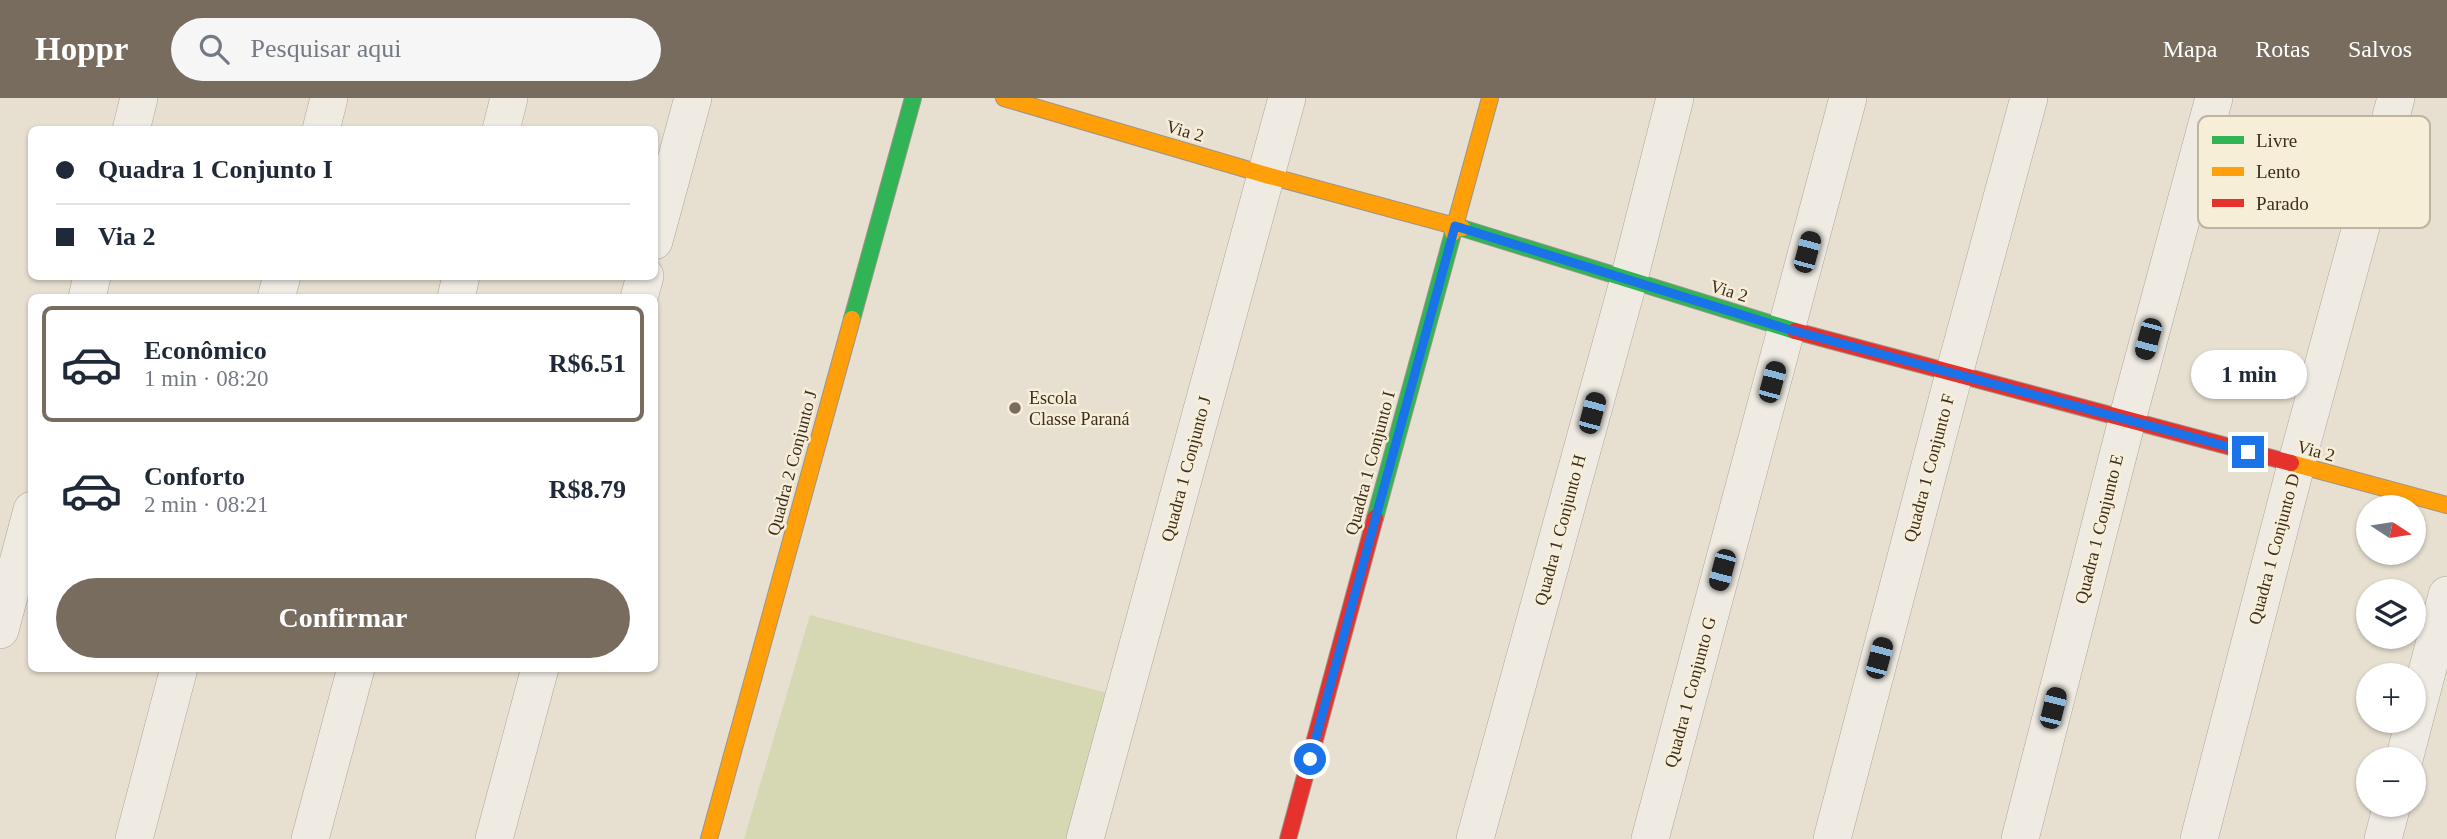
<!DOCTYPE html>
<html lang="pt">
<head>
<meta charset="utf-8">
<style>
  :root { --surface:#fff; --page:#f6f6f7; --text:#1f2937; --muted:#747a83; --line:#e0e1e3; --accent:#786c5e }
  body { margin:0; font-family:Georgia,serif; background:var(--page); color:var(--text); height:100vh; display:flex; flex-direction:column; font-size:26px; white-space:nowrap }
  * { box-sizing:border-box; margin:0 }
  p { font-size:23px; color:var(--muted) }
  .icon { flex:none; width:38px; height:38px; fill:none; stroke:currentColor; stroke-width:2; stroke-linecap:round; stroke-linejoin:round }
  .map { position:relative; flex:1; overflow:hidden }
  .sheet { position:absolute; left:28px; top:196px; width:630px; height:378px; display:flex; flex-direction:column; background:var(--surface); border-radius:10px; box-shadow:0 2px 5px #0004 }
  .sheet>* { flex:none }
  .top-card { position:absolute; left:28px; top:28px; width:630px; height:154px; border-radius:10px; box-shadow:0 2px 5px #0004; display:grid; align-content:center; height:154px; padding:0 28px; background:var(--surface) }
  .needle { width:46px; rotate:102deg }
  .tools { position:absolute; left:2356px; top:397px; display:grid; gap:14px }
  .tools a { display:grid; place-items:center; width:70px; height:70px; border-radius:50%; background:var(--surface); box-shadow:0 2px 5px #0004; font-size:35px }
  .end { position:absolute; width:32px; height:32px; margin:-16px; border:9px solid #1a73e8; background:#fff; box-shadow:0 0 0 4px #fff }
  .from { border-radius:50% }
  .bubble { position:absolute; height:49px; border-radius:24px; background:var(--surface); box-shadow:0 2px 5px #0004; font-size:23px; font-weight:800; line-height:49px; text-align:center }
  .car { position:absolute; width:21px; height:42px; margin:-21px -10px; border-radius:9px; box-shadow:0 0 5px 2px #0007; background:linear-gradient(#222 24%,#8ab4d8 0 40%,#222 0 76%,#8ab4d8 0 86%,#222 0) }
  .top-card b { display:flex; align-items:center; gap:24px; height:66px; font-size:26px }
  .top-card b+b { border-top:2px solid var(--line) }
  .top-card i { width:18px; height:18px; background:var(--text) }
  ul { padding:12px 0 0; list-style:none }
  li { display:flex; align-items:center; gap:21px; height:116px; margin:0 14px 10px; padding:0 14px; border:4px solid transparent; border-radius:10px }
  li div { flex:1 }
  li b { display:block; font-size:26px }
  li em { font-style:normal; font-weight:800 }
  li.current { border-color:var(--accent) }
  li>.icon { width:63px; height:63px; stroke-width:1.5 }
  .action { display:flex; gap:14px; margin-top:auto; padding:14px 28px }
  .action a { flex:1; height:80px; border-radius:42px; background:var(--accent); color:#fff; font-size:28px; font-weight:800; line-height:80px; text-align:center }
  header { display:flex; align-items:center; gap:42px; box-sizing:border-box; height:98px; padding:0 35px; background:var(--accent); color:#fff }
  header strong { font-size:33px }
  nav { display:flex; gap:38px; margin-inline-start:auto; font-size:24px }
  .search { width:490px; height:63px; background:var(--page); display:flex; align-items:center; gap:18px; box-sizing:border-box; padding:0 24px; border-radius:38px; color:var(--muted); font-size:26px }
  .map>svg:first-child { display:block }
  .green { fill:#d6d7b3 }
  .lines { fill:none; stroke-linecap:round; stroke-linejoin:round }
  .street-casing { stroke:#ada599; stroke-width:38 }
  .fast-casing { stroke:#9c958a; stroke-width:18 }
  .slow-casing { stroke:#9c958a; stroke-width:18 }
  .jam-casing { stroke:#9c958a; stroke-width:18 }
  .street { stroke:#efebe3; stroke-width:37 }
  .fast { stroke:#30b455; stroke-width:16 }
  .slow { stroke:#ff9f0a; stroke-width:16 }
  .jam { stroke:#e5322d; stroke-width:16 }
  .route { stroke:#1a73e8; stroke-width:9 }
  .poi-dot { fill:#786c5e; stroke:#f7eed8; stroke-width:2.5 }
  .labels { text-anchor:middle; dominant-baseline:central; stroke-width:5; stroke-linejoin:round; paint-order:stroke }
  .street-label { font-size:18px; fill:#3d2e20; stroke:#f7eed8 }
  .poi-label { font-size:18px; fill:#3d2e20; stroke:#f7eed8; text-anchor:start }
  .key { fill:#f7eed8; stroke:#bfb4a1; stroke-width:2 }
  .key-label { font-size:19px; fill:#3d2e20 }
</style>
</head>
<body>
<header>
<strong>Hoppr</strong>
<div class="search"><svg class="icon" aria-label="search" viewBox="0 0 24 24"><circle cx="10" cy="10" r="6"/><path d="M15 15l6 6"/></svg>Pesquisar aqui</div>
<nav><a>Mapa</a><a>Rotas</a><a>Salvos</a></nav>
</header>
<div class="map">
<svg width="2447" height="741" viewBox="0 0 2447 741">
  <rect width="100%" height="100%" fill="#e7e0d1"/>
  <path class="green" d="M 810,517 L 1107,595 L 1068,741 L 744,741 Z"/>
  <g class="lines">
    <defs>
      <path id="street" d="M 131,32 L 139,0
        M 321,32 L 329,0
        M 501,32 L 509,0
        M 654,143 L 693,0
        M 87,200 L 92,178
        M 276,200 L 282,178
        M 456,200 L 461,178
        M 639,200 L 645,178
        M 0,532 L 32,412
        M 2404,662 L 2447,497
        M 134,741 L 179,570
        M 310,741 L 356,570
        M 494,741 L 540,570
        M 1085,741 L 1287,0
        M 1475,741 L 1629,181 L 1675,0
        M 1650,741 L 1848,0
        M 1832,741 L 1954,276 L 2029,0
        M 2020,741 L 2127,322 L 2214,0
        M 2199,741 L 2296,367 L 2396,0
        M 2383,741 L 2392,707"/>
      <path id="fast" d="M 1462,130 L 1795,233
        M 852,221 L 913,0
        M 1375,420 L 1453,135"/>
      <path id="slow" d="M 1004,0 L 1266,77 L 1462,130
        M 1453,135 L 1490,0
        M 2291,365 L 2447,407
        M 709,741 L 852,221"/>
      <path id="jam" d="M 1795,233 L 2291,365
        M 1288,741 L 1375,420"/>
    </defs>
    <use href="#street" class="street-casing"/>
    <use href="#fast" class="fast-casing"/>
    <use href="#slow" class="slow-casing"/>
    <use href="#jam" class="jam-casing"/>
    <use href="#street" class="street"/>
    <use href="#fast" class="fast"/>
    <use href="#slow" class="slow"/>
    <use href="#jam" class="jam"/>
  </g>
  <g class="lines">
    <path class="route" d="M 1310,661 L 1455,128 L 1787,231 L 2248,354"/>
  </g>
  <circle class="poi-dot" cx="1015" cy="310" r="7"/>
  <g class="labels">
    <g class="street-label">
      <text transform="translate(1185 33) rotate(16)">Via 2</text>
      <text transform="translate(1729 193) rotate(17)">Via 2</text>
      <text transform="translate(2316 353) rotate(15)">Via 2</text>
      <text transform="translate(792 365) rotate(-75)">Quadra 2 Conjunto J</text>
      <text transform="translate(1370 365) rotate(-75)">Quadra 1 Conjunto I</text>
      <text transform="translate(1929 370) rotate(-75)">Quadra 1 Conjunto F</text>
      <text transform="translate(1186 371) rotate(-75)">Quadra 1 Conjunto J</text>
      <text transform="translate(2099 431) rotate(-76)">Quadra 1 Conjunto E</text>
      <text transform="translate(1560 432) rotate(-75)">Quadra 1 Conjunto H</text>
      <text transform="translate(2274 451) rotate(-75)">Quadra 1 Conjunto D</text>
      <text transform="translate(1690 594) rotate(-75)">Quadra 1 Conjunto G</text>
    </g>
    <g class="poi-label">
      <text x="1029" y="300">Escola<tspan x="1029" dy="21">Classe Paraná</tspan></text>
    </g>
  </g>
  <rect x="2198" y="18" width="232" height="112" rx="10" class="key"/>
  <rect x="2212" y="38" width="32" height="8" fill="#30b455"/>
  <rect x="2212" y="69" width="32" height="9" fill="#ff9f0a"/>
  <rect x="2212" y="101" width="32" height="8" fill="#e5322d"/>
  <g class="key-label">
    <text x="2256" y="49">Livre</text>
    <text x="2256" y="80">Lento</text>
    <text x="2256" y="112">Parado</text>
  </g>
</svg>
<div class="tools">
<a><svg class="needle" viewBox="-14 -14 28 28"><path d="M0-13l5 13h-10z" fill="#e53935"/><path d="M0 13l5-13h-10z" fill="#747a83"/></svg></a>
<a><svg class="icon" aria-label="layers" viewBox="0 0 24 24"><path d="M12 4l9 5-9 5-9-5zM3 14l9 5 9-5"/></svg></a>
<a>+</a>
<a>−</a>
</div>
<i class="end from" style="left:1310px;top:661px"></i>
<i class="end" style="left:2248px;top:354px"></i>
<div class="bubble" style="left:2191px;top:252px;width:116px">1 min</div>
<i class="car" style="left:1807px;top:154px;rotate:15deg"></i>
<i class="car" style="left:2148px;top:241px;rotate:195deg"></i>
<i class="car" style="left:1772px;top:284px;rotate:15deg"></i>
<i class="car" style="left:1592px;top:315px;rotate:15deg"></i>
<i class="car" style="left:1722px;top:472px;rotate:195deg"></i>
<i class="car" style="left:1879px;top:560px;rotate:15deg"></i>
<i class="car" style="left:2053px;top:610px;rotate:14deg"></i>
<div class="top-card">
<b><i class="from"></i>Quadra 1 Conjunto I</b>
<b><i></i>Via 2</b>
</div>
<section class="sheet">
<ul>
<li class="current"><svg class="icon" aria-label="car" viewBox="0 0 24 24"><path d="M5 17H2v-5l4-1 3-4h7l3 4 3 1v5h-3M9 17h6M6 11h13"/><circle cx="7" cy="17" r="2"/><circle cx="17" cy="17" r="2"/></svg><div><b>Econômico</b><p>1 min · 08:20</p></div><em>R$6.51</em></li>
<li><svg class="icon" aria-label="car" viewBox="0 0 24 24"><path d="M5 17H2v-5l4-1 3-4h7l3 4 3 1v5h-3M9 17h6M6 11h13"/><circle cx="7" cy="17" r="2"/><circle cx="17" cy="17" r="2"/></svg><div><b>Conforto</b><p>2 min · 08:21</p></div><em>R$8.79</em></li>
</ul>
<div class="action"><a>Confirmar</a></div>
</section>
</div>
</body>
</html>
